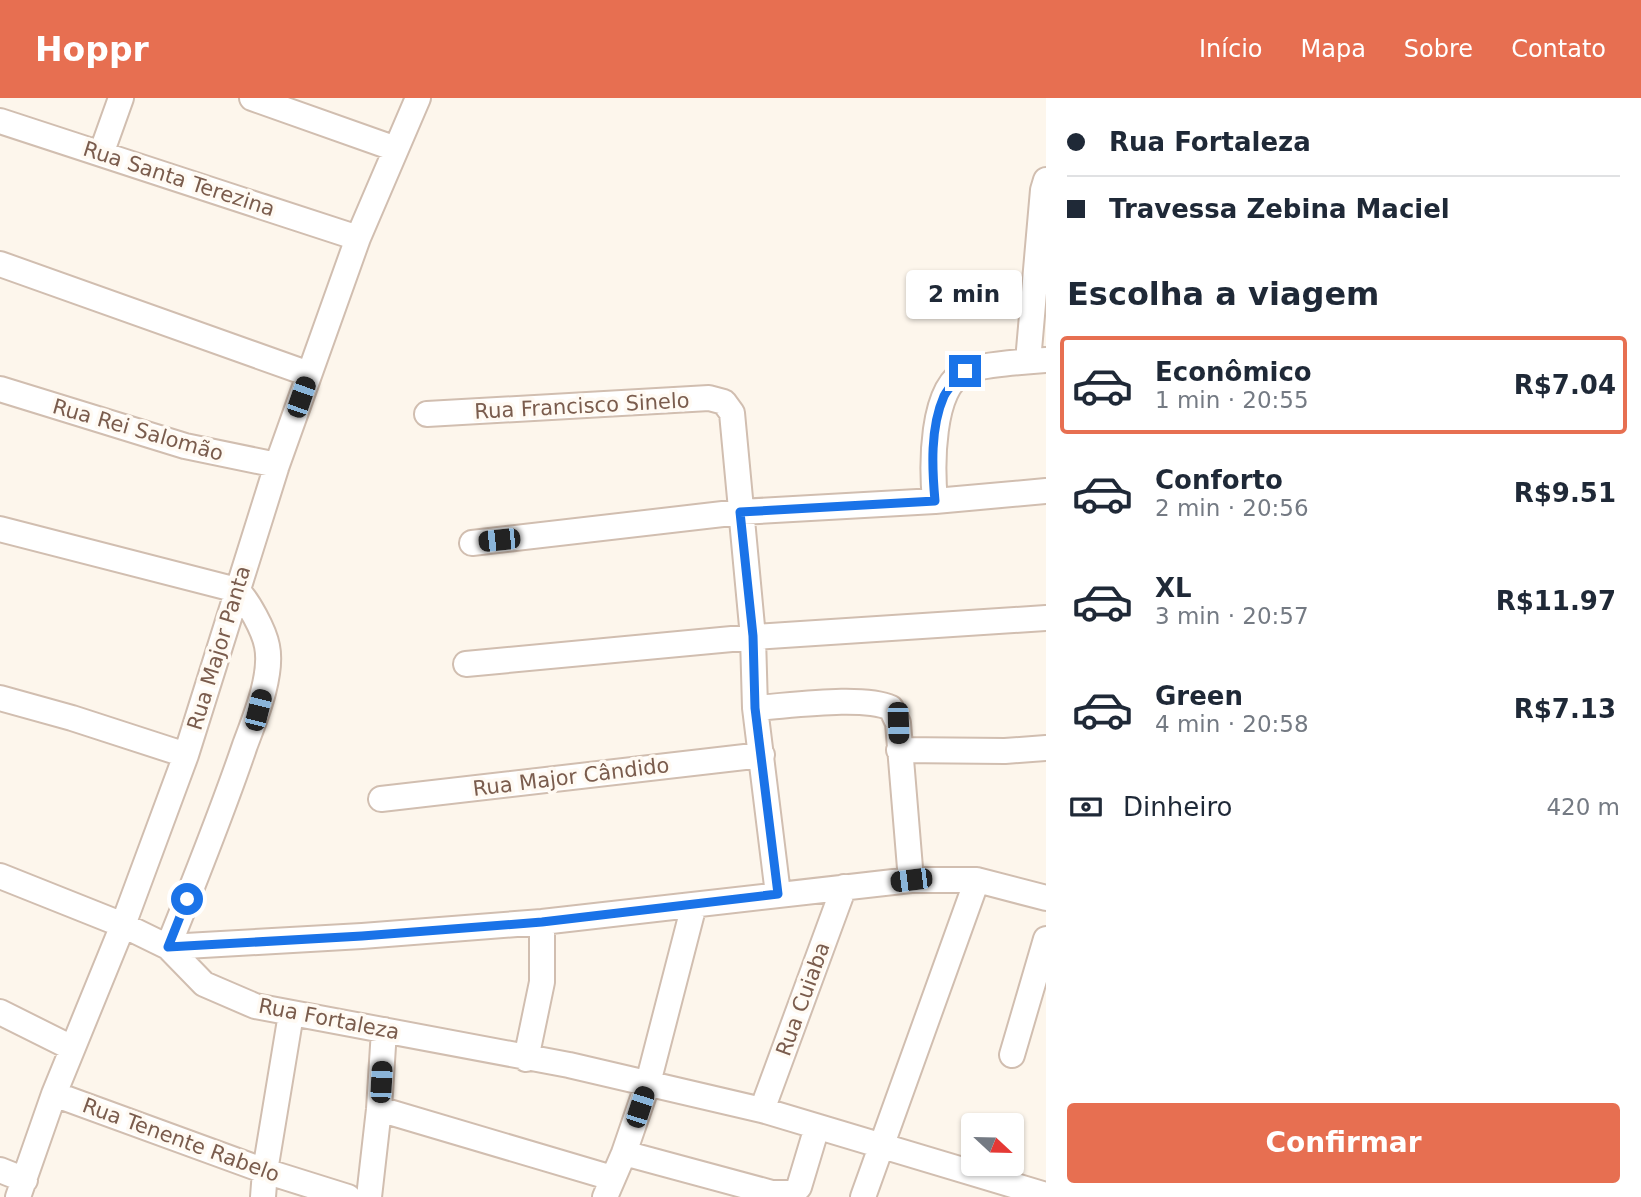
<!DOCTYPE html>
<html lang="pt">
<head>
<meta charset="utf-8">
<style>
  :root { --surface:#fff; --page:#f6f6f7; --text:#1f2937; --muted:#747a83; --line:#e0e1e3; --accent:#e76f51 }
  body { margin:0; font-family:"DejaVu Sans",sans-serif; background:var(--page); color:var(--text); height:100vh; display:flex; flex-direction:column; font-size:26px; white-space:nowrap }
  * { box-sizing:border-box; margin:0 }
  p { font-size:23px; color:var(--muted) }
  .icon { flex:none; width:38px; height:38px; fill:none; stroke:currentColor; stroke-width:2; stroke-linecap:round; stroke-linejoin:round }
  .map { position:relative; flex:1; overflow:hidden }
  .drawer { display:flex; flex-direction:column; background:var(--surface); width:595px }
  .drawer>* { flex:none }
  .top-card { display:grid; align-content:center; height:154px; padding:0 21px; background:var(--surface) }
  .needle { width:46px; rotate:112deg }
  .buttons { position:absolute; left:961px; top:1015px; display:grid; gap:14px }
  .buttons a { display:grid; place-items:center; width:63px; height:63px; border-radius:7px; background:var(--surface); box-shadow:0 2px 5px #0004; font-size:35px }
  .end { position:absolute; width:32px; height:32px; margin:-16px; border:9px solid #1a73e8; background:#fff; box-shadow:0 0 0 4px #fff }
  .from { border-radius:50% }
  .bubble { position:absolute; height:49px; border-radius:7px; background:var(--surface); box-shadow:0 2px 5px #0004; font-size:23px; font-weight:700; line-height:49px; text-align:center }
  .car { position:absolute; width:21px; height:42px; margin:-21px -10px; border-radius:9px; box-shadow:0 0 5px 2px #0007; background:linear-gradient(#222 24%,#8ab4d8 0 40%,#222 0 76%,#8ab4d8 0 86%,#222 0) }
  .top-card b { display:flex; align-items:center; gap:24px; height:66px; font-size:26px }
  .top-card b+b { border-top:2px solid var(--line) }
  .top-card i { width:18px; height:18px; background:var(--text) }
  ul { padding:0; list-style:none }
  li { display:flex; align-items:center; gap:21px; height:98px; margin:0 14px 10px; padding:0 7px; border:4px solid transparent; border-radius:7px }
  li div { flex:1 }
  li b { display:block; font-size:26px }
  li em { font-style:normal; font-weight:700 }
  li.on { border-color:var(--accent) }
  li>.icon { width:63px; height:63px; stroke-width:1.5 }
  h2 { padding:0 21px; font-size:32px; line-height:84px }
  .pay { display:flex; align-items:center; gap:18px; height:77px; padding:0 21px; font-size:26px }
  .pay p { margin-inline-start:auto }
  .primary-button { display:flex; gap:14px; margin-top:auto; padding:14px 21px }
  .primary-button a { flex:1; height:80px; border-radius:7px; background:var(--accent); color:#fff; font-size:28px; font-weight:700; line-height:80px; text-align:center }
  header { display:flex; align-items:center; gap:42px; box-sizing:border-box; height:98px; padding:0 35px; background:var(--accent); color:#fff }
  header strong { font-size:33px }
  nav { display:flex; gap:38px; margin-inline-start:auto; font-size:24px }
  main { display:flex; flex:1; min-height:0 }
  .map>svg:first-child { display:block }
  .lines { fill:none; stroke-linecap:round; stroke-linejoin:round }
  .minor-casing { stroke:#d1beb0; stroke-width:28 }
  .minor { stroke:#fff; stroke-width:24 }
  .route { stroke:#1a73e8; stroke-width:9 }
  .labels { text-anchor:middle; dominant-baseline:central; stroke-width:7; stroke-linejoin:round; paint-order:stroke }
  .street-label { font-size:21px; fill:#7a5c4d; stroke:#fffaf3 }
</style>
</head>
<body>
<header>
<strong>Hoppr</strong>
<nav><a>Início</a><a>Mapa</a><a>Sobre</a><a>Contato</a></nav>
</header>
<main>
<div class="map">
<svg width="1046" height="1099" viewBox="0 0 1046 1099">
  <rect width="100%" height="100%" fill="#fdf6ec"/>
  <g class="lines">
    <defs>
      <path id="minor" d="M 252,0 L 396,51
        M 0,23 L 358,140
        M 101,56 L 121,0
        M 0,166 L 309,276
        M 1028,263 L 1043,92 L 1046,82
        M 0,291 L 185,348 L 277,367
        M 427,316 L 709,300 L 724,304 L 732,315 L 753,539 L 755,610 L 778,796
        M 935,403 C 932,371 930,289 966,273 C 978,267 1031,263 1046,262
        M 0,431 L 237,492 C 248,503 264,532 267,548 C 273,577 255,620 245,647 C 222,715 195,782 168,849 L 204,886 L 255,908 L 569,967 L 762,1012 L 1046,1097
        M 472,445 L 740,414 L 935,403 L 1046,393
        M 466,566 L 753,539 L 1046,520
        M 0,600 L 72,620 L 186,657
        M 755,610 C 789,608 862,597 891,610 L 898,625 L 911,782
        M 899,652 L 1005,653 L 1046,650
        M 381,701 L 762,657
        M 0,778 L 123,827 L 168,849 L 362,838 L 542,824 L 911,782 L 977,782 L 1046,800
        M 0,914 L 72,950
        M 1012,957 L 1046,841
        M 526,961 L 542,884 L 542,824
        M 54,996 L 265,1073 L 348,1099
        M 379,1011 L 612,1080
        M 762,1012 L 844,789
        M 624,1055 L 772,1095 L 793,1095 L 799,1089 L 817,1029
        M 0,1072 L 25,1082
        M 18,1099 L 54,996 L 123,827 L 186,657 L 277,367 L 358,140 L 418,0
        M 263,1099 L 265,1073 L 291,916
        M 369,1099 L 379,1011 L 384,932
        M 605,1099 L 624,1055 L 648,985 L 694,807
        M 863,1099 L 977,782"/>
    </defs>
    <use href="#minor" class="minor-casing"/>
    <use href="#minor" class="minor"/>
  </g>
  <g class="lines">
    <path class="route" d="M 187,801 L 168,849 L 362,838 L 542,824 L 778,796 L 755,610 L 753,538 L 740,414 L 935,403 C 932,370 930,330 944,298 C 949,288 958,281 965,273"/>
  </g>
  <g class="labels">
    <g class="street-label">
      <text transform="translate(179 81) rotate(18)">Rua Santa Terezina</text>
      <text transform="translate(582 308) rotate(-3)">Rua Francisco Sinelo</text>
      <text transform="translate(138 332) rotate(16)">Rua Rei Salomão</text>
      <text transform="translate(219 550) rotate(-73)">Rua Major Panta</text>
      <text transform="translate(571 679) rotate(-7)">Rua Major Cândido</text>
      <text transform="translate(803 901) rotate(-70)">Rua Cuiaba</text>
      <text transform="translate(329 921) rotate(11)">Rua Fortaleza</text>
      <text transform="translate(181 1042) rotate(20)">Rua Tenente Rabelo</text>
    </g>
  </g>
</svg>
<div class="buttons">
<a><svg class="needle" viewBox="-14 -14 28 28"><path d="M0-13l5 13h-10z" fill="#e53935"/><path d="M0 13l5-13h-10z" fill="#747a83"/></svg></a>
</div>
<i class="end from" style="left:187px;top:801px"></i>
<i class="end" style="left:965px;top:273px"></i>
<div class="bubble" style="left:906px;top:172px;width:116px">2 min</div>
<i class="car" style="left:301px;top:299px;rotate:19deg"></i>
<i class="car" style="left:499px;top:442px;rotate:264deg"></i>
<i class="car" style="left:258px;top:612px;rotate:14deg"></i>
<i class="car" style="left:898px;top:625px;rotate:178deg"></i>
<i class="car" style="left:911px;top:782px;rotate:263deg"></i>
<i class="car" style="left:381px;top:984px;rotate:3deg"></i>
<i class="car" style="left:640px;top:1009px;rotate:18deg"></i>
</div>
<section class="drawer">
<div class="top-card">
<b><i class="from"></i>Rua Fortaleza</b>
<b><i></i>Travessa Zebina Maciel</b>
</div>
<h2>Escolha a viagem</h2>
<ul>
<li class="on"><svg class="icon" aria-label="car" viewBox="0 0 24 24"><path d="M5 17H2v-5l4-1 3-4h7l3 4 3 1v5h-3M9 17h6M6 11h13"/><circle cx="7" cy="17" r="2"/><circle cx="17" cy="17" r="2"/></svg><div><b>Econômico</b><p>1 min · 20:55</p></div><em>R$7.04</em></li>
<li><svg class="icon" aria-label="car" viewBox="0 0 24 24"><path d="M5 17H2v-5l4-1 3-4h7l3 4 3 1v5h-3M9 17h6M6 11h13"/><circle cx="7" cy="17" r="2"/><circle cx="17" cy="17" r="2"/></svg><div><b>Conforto</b><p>2 min · 20:56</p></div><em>R$9.51</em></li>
<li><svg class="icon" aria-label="car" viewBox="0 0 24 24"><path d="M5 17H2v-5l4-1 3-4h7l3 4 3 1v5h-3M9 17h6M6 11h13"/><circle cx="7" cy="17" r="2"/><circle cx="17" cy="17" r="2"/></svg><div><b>XL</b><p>3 min · 20:57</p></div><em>R$11.97</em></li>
<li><svg class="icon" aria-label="car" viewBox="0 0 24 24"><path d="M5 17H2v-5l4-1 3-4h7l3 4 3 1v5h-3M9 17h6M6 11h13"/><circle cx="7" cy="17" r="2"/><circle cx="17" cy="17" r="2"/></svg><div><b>Green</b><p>4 min · 20:58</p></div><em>R$7.13</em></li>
</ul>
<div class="pay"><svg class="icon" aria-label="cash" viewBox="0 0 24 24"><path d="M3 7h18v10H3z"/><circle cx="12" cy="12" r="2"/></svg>Dinheiro<p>420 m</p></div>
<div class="primary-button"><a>Confirmar</a></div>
</section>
</main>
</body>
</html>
